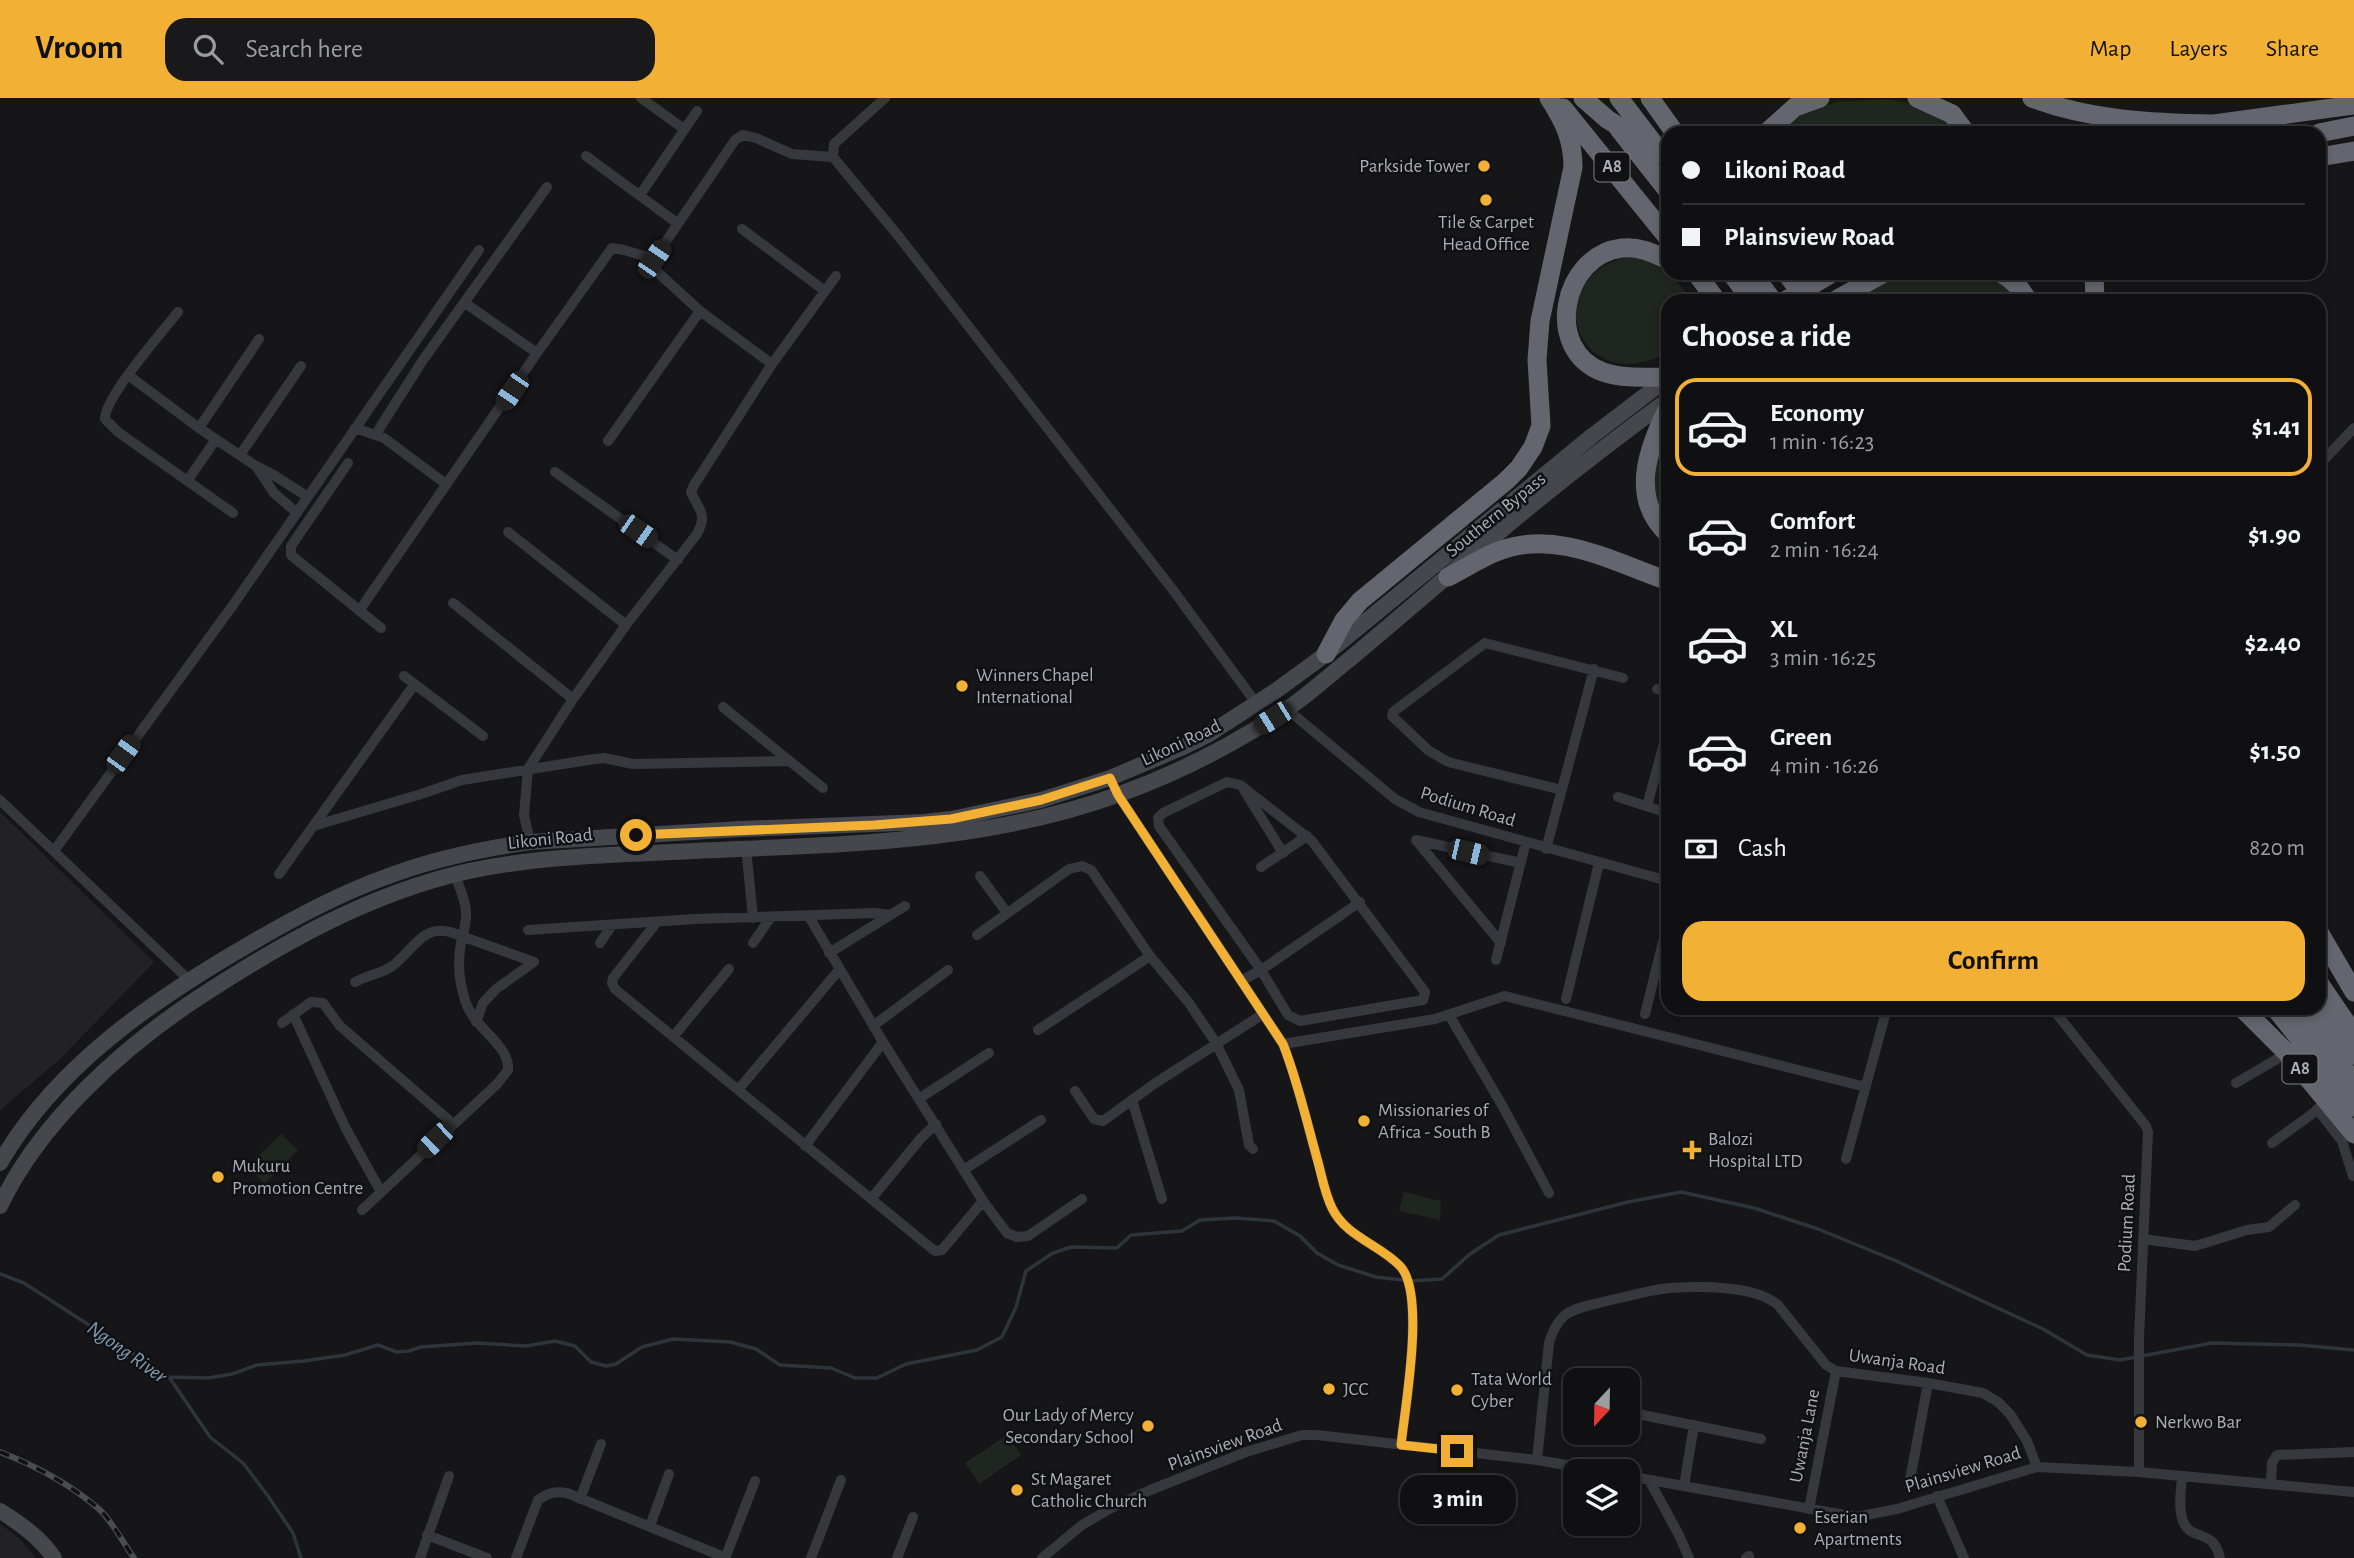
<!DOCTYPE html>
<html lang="en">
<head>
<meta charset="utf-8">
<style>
  :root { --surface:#101012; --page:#19191b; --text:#f1f3f6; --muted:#9c9d9f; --line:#303032; --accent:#f2b134 }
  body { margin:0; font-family:"Alegreya Sans",sans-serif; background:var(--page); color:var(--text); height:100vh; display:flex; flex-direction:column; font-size:26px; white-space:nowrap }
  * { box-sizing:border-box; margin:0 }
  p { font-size:23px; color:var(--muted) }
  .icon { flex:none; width:38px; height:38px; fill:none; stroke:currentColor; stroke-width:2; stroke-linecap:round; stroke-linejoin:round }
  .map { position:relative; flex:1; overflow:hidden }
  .details { position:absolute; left:1661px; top:196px; width:665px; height:721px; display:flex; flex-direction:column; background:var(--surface); border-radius:21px; box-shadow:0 4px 10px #0003,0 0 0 2px var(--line) }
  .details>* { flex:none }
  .banner { position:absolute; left:1661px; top:28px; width:665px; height:154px; border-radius:21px; box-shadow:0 4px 10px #0003,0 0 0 2px var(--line); display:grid; align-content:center; height:154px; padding:0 21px; background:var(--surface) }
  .needle { width:46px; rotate:202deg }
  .fabs { position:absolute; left:1563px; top:1270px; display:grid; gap:14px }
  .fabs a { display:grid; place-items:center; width:77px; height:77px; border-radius:14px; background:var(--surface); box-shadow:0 4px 10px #0003,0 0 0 2px var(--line); font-size:35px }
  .end { position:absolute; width:32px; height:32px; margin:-16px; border:9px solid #f2b134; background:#111; box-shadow:0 0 0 4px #111 }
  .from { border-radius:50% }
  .bubble { position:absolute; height:49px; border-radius:21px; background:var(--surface); box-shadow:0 4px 10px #0003,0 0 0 2px var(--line); font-size:23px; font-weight:700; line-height:49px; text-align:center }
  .car { position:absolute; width:21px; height:42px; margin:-21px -10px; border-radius:9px; box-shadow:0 0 5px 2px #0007; background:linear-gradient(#222 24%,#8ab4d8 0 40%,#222 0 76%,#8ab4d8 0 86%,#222 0) }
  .banner b { display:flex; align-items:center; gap:24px; height:66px; font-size:26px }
  .banner b+b { border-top:2px solid var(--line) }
  .banner i { width:18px; height:18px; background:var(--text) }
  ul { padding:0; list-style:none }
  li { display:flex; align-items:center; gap:21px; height:98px; margin:0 14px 10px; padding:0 7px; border:4px solid transparent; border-radius:21px }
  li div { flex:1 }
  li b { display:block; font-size:26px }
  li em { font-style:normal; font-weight:700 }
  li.on { border-color:var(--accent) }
  li>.icon { width:63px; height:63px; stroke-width:1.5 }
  h2 { padding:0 21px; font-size:32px; line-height:84px }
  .pay { display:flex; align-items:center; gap:18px; height:77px; padding:0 21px; font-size:26px }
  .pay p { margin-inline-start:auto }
  .button { display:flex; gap:14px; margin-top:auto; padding:14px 21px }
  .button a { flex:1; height:80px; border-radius:21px; background:var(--accent); color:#111; font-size:28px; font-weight:700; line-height:80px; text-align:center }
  header { display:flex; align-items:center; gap:42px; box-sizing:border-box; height:98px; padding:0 35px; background:var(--accent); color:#111 }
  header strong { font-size:33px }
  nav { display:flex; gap:38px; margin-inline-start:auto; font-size:24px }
  .search { width:490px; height:63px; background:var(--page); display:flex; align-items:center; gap:18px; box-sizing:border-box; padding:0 24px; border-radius:21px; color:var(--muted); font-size:26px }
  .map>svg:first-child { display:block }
  .built { fill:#222225 }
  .green { fill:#1e261f }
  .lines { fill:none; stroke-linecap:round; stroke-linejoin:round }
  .stream { stroke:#2c353c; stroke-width:3.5 }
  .street { stroke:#37383d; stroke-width:10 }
  .secondary { stroke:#45474d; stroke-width:16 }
  .highway { stroke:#63666e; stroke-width:19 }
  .rail-casing { stroke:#4a4c52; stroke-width:6 }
  .rail { stroke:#111113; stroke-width:3.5; stroke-dasharray:10; stroke-linecap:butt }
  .highway-bridge { stroke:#63666e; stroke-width:19 }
  .route { stroke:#f2b134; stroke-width:9 }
  .poi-dot { fill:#f2b134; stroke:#111113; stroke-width:2.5 }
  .labels { text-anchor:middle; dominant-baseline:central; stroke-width:5; stroke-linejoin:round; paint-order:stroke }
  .shield { fill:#111113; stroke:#7b7e86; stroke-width:2 }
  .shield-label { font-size:18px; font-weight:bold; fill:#a8adb8 }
  .poi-label { font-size:19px; fill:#a8adb8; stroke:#111113; text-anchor:start }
  .street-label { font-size:19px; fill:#a8adb8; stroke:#111113 }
  .water-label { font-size:21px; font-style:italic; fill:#7f9bb3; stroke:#111113 }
</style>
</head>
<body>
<header>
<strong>Vroom</strong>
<div class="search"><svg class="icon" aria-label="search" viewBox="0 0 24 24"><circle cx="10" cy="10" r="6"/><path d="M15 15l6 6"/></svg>Search here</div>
<nav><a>Map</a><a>Layers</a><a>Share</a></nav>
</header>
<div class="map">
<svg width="2354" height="1460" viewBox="0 0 2354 1460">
  <rect width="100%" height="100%" fill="#161618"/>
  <path class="built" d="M 0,714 L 154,864 L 59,962 L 0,1012 Z
    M 0,1426 L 20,1441 L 36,1460 L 0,1460 Z"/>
  <path class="green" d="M 1887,1 L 1922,8 L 1948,19 L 1958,35 L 1775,35 L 1797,16 L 1837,4 Z
    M 1633,158 C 1663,165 1674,180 1693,203 L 1668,203 L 1668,254 C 1579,305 1531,177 1633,158 Z
    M 1910,175 L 1995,175 L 2022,203 L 1854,203 L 1895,179 Z
    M 1668,327 L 1668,420 C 1644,392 1657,357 1668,327 Z
    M 281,1036 L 298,1052 L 265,1086 L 247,1069 Z
    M 1404,1094 L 1441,1103 L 1440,1122 L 1399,1113 Z
    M 1007,1337 L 1021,1357 L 979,1386 L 965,1365 Z"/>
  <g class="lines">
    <path class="stream" d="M 0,1176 L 24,1185 L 169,1279 L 210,1339 L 243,1365 L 268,1398 L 293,1435 L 301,1460
      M 1411,1183 L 1442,1181 L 1470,1156 L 1499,1137 L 1628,1104 L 1681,1094 L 1754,1110 L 1818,1131 L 1894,1162 L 2043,1231 L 2087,1257 L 2120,1262 L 2212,1245 L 2299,1247 L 2354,1252
      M 169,1279 L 208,1280 L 232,1276 L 257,1267 L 304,1263 L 345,1257 L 378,1247 L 397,1254 L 409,1253 L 421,1249 L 477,1245 L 526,1248 L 555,1243 L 575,1248 L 591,1264 L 606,1268 L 616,1266 L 642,1249 L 673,1241 L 730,1244 L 756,1251 L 780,1267 L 831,1270 L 855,1280 L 877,1280 L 906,1266 L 977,1252 L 1002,1239 L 1016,1209 L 1026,1173 L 1053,1155 L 1071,1149 L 1117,1150 L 1131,1137 L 1182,1133 L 1200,1122 L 1235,1120 L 1274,1123 L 1300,1138 L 1317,1155 L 1338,1167 L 1376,1179 L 1403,1182"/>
    <path class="street" d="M 641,0 L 684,31
      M 885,0 L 834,46 L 833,59 L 900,140 L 1173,492 L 1256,605
      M 586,58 L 677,125
      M 640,97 L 697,13
      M 742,131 L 825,193
      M 465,205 L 537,255
      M 178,214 C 163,233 104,300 105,321 L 118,334 L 233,415
      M 772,266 L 700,213 L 654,171 L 654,161 L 735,42 L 743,37 L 756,40 L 792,56 L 833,59
      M 128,277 L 199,330 L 256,368 L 272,376 L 308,399
      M 199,330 L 259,241
      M 355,330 L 384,340 L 446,386
      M 379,331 L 423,262 L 547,89
      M 608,343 L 700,213
      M 240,357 L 301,268
      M 348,365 L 291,448 L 291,457 L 381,530
      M 2319,367 L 2354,330
      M 256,368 L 274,395 L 297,415
      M 555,374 L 678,462
      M 188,382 L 216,341
      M 508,434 L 626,527
      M 453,505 L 573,601
      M 359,513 L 537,255 L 612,150 L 624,152 L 654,161
      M 404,578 L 483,638
      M 1657,591 L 1668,594
      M 723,609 L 823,690
      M 1288,612 L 1395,701 L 1419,714 L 1668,783
      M 1227,684 L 1240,687 L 1312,743 L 1425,894 L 1423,902 L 1300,923 L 1288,917 L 1261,872 L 1159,728 L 1158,720 L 1163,715 Z
      M 1244,692 L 1283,755
      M 1562,692 L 1448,664 L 1428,652 L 1392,618 L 1393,614 L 1485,545 L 1623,580
      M 1118,697 L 1283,946 C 1298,984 1307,1025 1318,1064 C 1322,1079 1325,1096 1332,1110 C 1346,1139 1379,1146 1400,1168 C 1426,1195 1405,1309 1401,1347
      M 1618,699 L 1668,715
      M 0,702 L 188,881
      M 1647,708 L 1668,631
      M 313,728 L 418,697 L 462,682 L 588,662 L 604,660 L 633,666 L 788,663
      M 1416,742 L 1501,845
      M 1416,742 L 1521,765
      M 530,744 L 524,717 L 528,671 L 573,601 L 626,527 L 697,436 C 708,415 699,413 691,394 L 694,387 L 772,266 L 836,178
      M 746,749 L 753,820
      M 1546,751 L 1594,571
      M 54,753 L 233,507 L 479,152
      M 1261,769 L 1307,738
      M 279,776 L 414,587
      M 980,778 L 1007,815
      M 808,817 L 883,944 L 983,1103 L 1007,1135 L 1017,1139 L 1028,1138 L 1082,1101
      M 657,824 L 613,880 L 612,885 L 615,891 L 931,1150 L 935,1153 L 942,1152 L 983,1103
      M 528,832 L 695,821 L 875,815 L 891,817
      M 977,837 L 1069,771 L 1082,768 L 1091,772 L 1150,858 L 1189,905 L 1216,945 L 1239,992 L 1249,1047 L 1253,1051
      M 600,845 L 612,827
      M 753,845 L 771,819
      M 829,855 L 905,808
      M 1496,862 L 1526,744
      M 1241,883 L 1261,872 L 1360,804
      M 355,884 C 367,877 380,876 391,869 C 411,855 422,826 450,834 L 534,864
      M 1566,901 L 1599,765
      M 2052,910 L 2146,1028 L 2148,1034 L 2139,1240 L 2139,1374
      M 293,916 L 346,1031 L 381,1094
      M 1645,916 L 1668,824
      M 1449,917 L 1502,1007 L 1549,1095
      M 476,924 L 483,905 L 496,891 L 534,864
      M 282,925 L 311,904 L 323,905 L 340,928 L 452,1025
      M 873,928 L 948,872
      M 1038,932 L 1150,858
      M 673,939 L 729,871
      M 1283,946 L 1435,921 L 1505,898 L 1866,989
      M 2236,985 L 2287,955
      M 738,992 L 839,872
      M 1075,993 L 1094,1021 L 1103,1023 L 1154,986 L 1263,916
      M 920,1000 L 989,955
      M 1132,1002 L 1162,1101
      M 2317,1011 L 2342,1043 L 2353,1078
      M 2272,1045 L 2323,1008
      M 805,1048 L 883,944
      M 1846,1061 L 1887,910
      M 965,1071 L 1041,1022
      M 871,1101 L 921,1040 L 936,1026
      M 362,1112 L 497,986 L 508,972 C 510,947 475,931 466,905 C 459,885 457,866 461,845 C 463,835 467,824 466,813 C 465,801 459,788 455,777
      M 2143,1141 L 2195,1148 L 2247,1132 L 2269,1129 L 2295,1107
      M 1628,1314 L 1761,1341
      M 1537,1362 L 1549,1245 C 1552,1234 1557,1224 1565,1217 C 1577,1208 1597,1206 1611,1202 C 1630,1198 1650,1192 1669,1190 C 1699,1188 1755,1187 1778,1207 L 1826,1267 L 1836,1273 L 1928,1285 L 1983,1295 L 1998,1304 L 2010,1316 L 2027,1343 L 2037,1369
      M 1628,1378 L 1856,1419 L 1897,1411 L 2037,1369 L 2139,1374 L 2354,1394
      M 2182,1379 C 2181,1392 2178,1410 2183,1423 C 2191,1444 2213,1429 2220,1460
      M 1649,1382 L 1679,1437 L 1689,1460
      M 2271,1386 L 2272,1365 L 2277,1357 L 2354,1354
      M 1909,1387 L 1928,1285
      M 1684,1388 L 1694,1327
      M 1937,1398 L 1964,1460
      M 580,1401 L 601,1346
      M 1809,1411 L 1836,1273
      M 650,1428 L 669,1376
      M 427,1437 L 487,1460
      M 726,1458 L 755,1383
      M 420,1460 L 449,1378
      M 516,1460 L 538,1402 C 547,1395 555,1393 567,1395 L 719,1457
      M 811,1460 L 841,1382
      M 897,1460 L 913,1419
      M 1042,1460 L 1082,1427 L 1111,1410 L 1148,1393 L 1246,1354 L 1302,1337 L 1317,1337 L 1537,1362 L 1606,1374
      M 1746,1460 L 1749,1458"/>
    <path class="secondary" d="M 0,1065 C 56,968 153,902 248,847 C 292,821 338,796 386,779 C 432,761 481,751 530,744 L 741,731 L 924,724 L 951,721 L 1041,702 L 1110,680 L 1181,650 L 1209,636 L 1277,592 L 1326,556 L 1592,338 L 1668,280
      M 0,1108 C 40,1024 122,950 198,900 C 282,845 370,795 469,773 C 535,759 603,757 671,754 C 823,746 974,749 1120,696 C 1178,675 1233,647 1284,613 C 1306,599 1325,581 1345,565 C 1392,526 1438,486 1485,446 C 1544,396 1605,348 1668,302
      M 0,1413 C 20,1425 41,1440 54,1460"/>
    <path class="highway" d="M 1619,0 L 1661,55
      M 1650,0 L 1675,35
      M 1917,0 L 1952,16 L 1966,35
      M 2032,0 C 2090,22 2152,25 2214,26
      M 1563,10 L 1668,140
      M 2203,30 L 2214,26 L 2354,7
      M 1619,31 L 1668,93
      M 1766,35 L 1795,9 L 1820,0
      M 2319,35 L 2354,28
      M 2319,59 L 2354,53
      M 1668,162 C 1653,155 1639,148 1622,150 C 1562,157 1543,252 1603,274 C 1623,281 1647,279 1668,279
      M 1696,175 L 1717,203
      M 1731,175 L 1752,203
      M 1752,175 L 1773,203
      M 1786,175 L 1807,203
      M 2001,175 C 2013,182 2022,191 2028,203
      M 2094,175 L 2095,203
      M 1834,203 L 1884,175
      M 1668,310 C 1648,350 1629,400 1668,436
      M 1448,479 C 1464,471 1479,461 1496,454 C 1555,430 1613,464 1668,483
      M 1326,556 L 1344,522 L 1360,503 L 1506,383 L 1519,370 L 1533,349 L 1541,328 L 1537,262 L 1540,223 L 1573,69 C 1573,42 1564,23 1549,0
      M 2319,834 L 2354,894
      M 2319,885 L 2354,936
      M 2242,910 L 2287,955 L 2354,1036
      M 2275,910 L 2354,1009
      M 2296,910 L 2354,984
      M 2318,910 L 2354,957"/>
    <defs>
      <path id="rail" d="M 0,1354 C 34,1367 71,1387 99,1411 C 113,1424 123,1445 134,1460"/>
    </defs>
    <use href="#rail" class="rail-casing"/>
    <use href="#rail" class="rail"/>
    <path class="highway-bridge" d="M 1583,0 L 1607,21 L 1668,60
      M 1785,203 L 1832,175"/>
  </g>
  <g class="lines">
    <path class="route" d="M 636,737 L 874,727 L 951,721 L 1041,702 L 1110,680 L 1118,697 L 1283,946 C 1298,984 1307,1025 1318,1064 C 1322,1079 1325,1096 1332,1110 C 1346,1139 1379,1146 1400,1168 C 1426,1195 1405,1309 1401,1347 L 1457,1353"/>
  </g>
  <g class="poi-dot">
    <circle cx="1484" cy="68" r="7"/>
    <circle cx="1486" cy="102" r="7"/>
    <circle cx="962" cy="588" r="7"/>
    <circle cx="1364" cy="1023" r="7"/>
    <path d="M1688.5 1041.5h7v7h7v7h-7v7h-7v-7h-7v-7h7z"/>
    <circle cx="218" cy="1079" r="7"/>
    <circle cx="1329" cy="1291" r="7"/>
    <circle cx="1457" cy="1292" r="7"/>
    <circle cx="2141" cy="1324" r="7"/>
    <circle cx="1148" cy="1328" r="7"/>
    <circle cx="1017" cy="1392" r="7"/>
    <circle cx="1800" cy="1430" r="7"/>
  </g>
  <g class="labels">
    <g class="shield">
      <rect x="1594.5" y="54.5" width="35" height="29" rx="5"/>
      <rect x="2282.5" y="956.5" width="35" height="29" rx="5"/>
    </g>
    <g class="shield-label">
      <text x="1612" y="69">A8</text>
      <text x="2300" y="971">A8</text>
    </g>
    <g class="poi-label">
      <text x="1470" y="68" text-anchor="end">Parkside Tower</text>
      <text x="1486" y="124" text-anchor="middle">Tile &amp; Carpet<tspan x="1486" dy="22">Head Office</tspan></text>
      <text x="976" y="577">Winners Chapel<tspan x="976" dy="22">International</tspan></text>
      <text x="1378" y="1012">Missionaries of<tspan x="1378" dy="22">Africa - South B</tspan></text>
      <text x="1708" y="1041">Balozi<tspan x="1708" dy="22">Hospital LTD</tspan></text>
      <text x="232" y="1068">Mukuru<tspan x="232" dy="22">Promotion Centre</tspan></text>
      <text x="1471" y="1281">Tata World<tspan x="1471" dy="22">Cyber</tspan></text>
      <text x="1343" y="1291">JCC</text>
      <text x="1134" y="1317" text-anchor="end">Our Lady of Mercy<tspan x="1134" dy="22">Secondary School</tspan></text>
      <text x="2155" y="1324">Nerkwo Bar</text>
      <text x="1031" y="1381">St Magaret<tspan x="1031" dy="22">Catholic Church</tspan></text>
      <text x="1814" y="1419">Eserian<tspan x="1814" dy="22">Apartments</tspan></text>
    </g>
    <g class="street-label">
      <text transform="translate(1496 417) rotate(-39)">Southern Bypass</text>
      <text transform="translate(1181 645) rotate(-25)">Likoni Road</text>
      <text transform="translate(1468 709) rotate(17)">Podium Road</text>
      <text transform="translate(550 741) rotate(-6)">Likoni Road</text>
      <text transform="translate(2127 1125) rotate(-87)">Podium Road</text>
      <text transform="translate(1897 1264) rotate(8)">Uwanja Road</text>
      <text transform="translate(1805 1338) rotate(-79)">Uwanja Lane</text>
      <text transform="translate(1225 1347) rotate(-20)">Plainsview Road</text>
      <text transform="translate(1963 1372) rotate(-17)">Plainsview Road</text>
    </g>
    <g class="water-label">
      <text transform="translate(127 1254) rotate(35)">Ngong River</text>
    </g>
  </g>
</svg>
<div class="fabs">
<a><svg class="needle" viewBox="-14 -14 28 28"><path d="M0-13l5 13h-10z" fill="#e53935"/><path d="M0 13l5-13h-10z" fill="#9c9d9f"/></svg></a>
<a><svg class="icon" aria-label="layers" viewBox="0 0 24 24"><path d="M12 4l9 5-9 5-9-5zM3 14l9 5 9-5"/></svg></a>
</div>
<i class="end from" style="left:636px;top:737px"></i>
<i class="end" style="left:1457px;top:1353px"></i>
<div class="bubble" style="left:1400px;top:1377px;width:116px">3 min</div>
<i class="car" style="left:654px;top:161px;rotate:34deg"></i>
<i class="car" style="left:512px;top:293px;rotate:214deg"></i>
<i class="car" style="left:638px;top:433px;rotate:125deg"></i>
<i class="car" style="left:1273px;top:620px;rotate:238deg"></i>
<i class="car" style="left:123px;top:656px;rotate:36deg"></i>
<i class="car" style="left:1468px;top:754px;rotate:103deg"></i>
<i class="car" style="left:435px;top:1042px;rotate:226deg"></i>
<div class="banner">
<b><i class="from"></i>Likoni Road</b>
<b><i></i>Plainsview Road</b>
</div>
<section class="details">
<h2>Choose a ride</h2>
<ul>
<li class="on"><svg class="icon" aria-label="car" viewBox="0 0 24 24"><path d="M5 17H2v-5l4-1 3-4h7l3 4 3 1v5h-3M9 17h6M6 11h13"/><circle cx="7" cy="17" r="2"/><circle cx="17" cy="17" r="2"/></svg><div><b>Economy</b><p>1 min · 16:23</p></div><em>$1.41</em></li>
<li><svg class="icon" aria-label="car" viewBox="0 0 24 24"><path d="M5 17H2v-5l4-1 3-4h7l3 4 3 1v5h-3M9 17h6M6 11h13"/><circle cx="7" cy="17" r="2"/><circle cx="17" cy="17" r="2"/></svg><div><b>Comfort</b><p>2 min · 16:24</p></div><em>$1.90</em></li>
<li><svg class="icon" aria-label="car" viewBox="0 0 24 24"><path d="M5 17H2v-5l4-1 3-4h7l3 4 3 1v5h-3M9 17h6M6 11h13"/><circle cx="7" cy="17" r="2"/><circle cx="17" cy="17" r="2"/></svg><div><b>XL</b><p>3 min · 16:25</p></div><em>$2.40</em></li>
<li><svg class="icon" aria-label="car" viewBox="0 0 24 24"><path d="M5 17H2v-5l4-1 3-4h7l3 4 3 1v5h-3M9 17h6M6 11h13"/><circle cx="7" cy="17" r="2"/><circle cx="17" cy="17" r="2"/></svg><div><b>Green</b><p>4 min · 16:26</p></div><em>$1.50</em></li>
</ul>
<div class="pay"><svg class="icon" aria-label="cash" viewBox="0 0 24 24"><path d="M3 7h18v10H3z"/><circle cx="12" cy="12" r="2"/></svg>Cash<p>820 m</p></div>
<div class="button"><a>Confirm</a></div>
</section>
</div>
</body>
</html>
